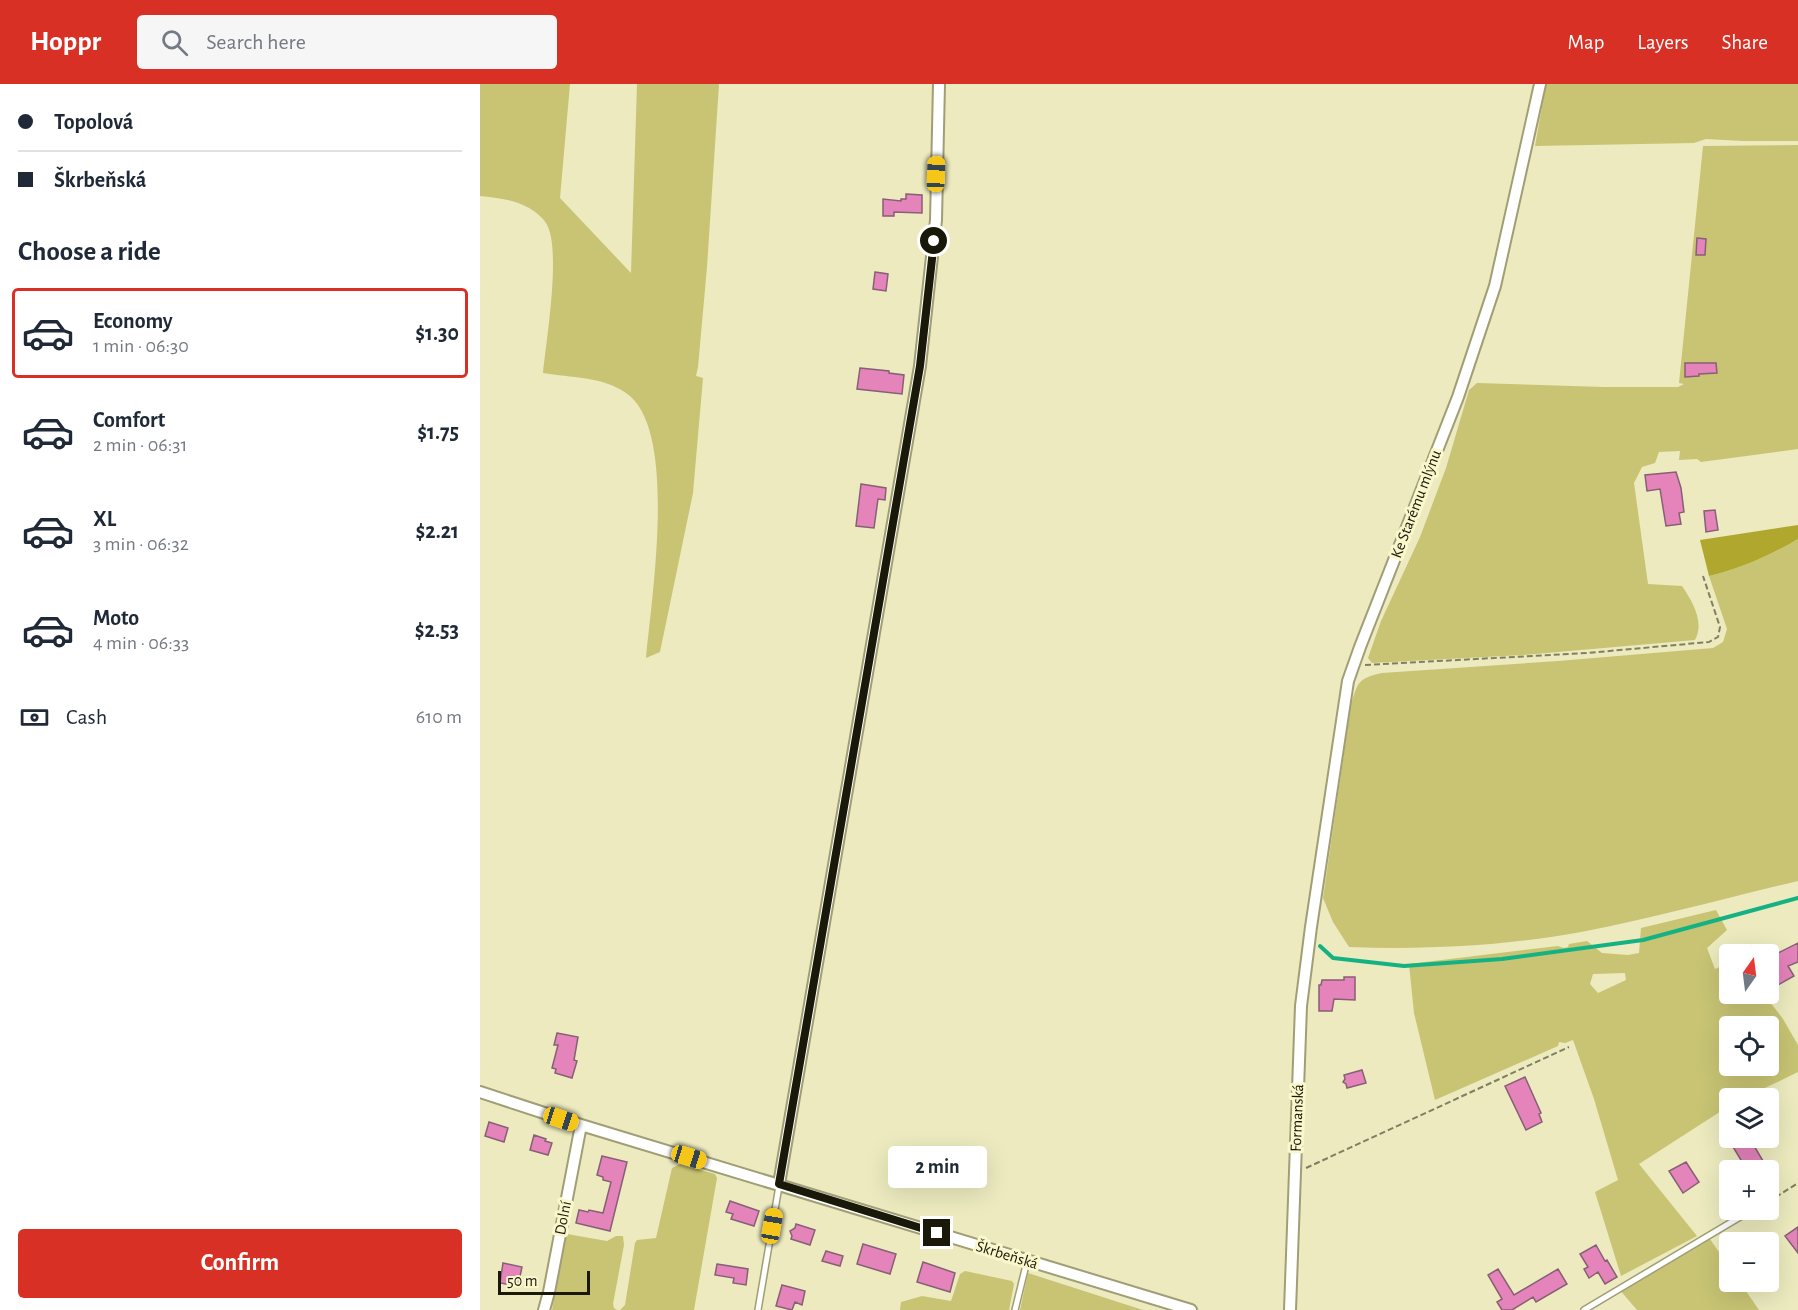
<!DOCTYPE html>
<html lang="en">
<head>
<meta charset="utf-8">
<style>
  :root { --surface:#fff; --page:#f6f6f7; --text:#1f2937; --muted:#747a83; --line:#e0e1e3; --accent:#d93025 }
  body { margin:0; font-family:"Alegreya Sans",sans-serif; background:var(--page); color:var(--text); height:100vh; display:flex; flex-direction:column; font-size:22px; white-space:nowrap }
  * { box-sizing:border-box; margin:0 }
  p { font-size:20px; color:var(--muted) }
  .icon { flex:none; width:33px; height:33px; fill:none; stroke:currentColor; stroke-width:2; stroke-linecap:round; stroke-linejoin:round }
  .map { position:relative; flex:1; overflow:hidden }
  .details { display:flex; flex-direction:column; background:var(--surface); width:480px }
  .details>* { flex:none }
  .top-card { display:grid; align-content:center; height:132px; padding:0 18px; background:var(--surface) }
  .needle { width:39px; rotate:14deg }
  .controls { position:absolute; left:1239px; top:860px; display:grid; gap:12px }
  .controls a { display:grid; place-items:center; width:60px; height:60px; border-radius:6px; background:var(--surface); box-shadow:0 6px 24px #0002; font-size:30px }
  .scale { position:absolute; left:18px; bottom:15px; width:92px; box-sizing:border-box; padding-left:6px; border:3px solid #1a1909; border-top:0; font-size:16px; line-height:21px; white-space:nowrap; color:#1a1909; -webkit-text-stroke:4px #f9f7cb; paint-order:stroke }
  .end { position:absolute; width:27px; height:27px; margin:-14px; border:8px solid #1a1909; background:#fff; box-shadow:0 0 0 3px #fff }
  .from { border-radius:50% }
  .bubble { position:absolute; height:42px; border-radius:6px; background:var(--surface); box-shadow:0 6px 24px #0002; font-size:20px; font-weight:700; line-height:42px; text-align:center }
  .car { position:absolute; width:18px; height:36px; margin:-18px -9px; border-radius:8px; box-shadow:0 0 4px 2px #0007; background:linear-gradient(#f5c518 24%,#345 0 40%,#f5c518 0 76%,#345 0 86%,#f5c518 0) }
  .top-card b { display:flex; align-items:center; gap:21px; height:57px; font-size:22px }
  .top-card b+b { border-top:2px solid var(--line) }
  .top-card i { width:15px; height:15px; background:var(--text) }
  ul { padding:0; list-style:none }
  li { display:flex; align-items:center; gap:18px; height:90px; margin:0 12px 9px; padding:0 6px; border:3px solid transparent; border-radius:6px }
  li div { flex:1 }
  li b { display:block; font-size:22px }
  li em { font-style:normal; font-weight:700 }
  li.current { border-color:var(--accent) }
  li>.icon { width:54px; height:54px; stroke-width:1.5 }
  h2 { padding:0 18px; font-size:27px; line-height:72px }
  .pay { display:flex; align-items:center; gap:15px; height:66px; padding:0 18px; font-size:22px }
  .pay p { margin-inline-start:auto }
  .primary-button { display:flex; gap:12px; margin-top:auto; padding:12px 18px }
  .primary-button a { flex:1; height:69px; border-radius:6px; background:var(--accent); color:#fff; font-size:24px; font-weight:700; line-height:69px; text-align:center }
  header { display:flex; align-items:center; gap:36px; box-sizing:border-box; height:84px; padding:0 30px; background:var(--accent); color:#fff }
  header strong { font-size:28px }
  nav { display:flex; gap:33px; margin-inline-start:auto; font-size:21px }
  .search { width:420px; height:54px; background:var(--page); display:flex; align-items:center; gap:15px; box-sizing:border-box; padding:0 21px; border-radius:6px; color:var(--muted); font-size:22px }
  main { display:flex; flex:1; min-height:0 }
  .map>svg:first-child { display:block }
  .green { fill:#c8c474; fill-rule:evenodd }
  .forest { fill:#b0a82e }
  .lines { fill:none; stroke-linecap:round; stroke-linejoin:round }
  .stream { stroke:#14b283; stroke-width:4 }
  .building { fill:#e583bb; stroke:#866074; stroke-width:1.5 }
  .service-casing { stroke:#a09e75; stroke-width:8 }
  .minor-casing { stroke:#a09e75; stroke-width:14 }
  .path { stroke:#807f61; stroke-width:2; stroke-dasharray:6 3; stroke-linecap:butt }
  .service { stroke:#fff; stroke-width:5 }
  .minor { stroke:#fff; stroke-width:10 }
  .route { stroke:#1a1909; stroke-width:8 }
  .labels { text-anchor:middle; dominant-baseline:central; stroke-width:6; stroke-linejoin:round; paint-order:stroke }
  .street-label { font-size:16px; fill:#1a1909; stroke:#f9f7cb }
</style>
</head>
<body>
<header>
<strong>Hoppr</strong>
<div class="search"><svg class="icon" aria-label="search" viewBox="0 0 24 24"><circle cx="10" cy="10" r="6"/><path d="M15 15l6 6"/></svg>Search here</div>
<nav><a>Map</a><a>Layers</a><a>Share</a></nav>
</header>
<main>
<section class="details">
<div class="top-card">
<b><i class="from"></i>Topolová</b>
<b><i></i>Škrbeňská</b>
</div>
<h2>Choose a ride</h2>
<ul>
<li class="current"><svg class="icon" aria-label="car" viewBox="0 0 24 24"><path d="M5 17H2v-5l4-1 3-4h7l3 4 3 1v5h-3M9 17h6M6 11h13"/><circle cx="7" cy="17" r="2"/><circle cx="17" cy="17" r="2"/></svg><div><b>Economy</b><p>1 min · 06:30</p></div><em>$1.30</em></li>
<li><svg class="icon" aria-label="car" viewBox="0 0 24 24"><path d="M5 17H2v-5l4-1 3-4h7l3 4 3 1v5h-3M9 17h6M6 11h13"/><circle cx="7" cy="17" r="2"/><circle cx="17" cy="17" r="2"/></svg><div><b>Comfort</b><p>2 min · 06:31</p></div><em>$1.75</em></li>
<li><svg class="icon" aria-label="car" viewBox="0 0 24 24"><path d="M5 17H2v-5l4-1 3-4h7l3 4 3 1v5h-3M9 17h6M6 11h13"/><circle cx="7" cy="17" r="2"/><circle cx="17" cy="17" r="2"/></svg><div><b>XL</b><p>3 min · 06:32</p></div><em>$2.21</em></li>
<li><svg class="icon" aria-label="car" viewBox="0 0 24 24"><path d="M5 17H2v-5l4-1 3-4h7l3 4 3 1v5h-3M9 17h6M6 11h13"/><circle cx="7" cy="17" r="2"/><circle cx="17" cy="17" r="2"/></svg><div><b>Moto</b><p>4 min · 06:33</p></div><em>$2.53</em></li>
</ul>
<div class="pay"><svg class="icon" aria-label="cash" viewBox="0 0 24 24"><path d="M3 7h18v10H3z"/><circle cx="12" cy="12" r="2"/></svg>Cash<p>610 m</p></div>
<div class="primary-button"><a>Confirm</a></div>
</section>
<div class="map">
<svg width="1318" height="1226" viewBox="0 0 1318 1226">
  <rect width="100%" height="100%" fill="#eceabe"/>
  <path class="green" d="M 0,0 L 90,0 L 80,114 L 151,189 L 157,0 L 239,0 L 227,183 L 218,283 L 216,292 L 223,294 L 213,409 L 180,568 L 166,574 C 171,517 199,344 146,309 C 122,292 91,294 63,289 C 66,258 82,163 66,139 C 51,118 23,114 0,112 Z
    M 1066,0 L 1318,0 L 1318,57 L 1263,57 L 1226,55 L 1214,59 L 1055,62 Z
    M 1318,61 L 1318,365 L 1221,378 L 1217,375 L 1199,376 L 1200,367 L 1179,368 L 1175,379 L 1162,383 L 1154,399 L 1168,500 L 1202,502 C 1212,517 1225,538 1215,556 L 1043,571 L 892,579 L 888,574 L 901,537 L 940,453 L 966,384 L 989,306 L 997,299 L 1124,303 L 1198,303 L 1204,300 L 1199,299 L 1223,62 Z
    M 1318,455 L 1318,797 C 1246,814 1174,834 1101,848 C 1025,862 946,866 869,863 L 853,838 L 843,814 L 871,620 C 879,597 877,595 902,589 L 1078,577 L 1233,564 L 1243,558 L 1247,545 L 1229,492 C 1260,485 1291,471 1318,455 Z
    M 1236,826 L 1247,846 L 1227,864 L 1235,885 L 1249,879 L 1250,909 L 1283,909 L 1303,935 L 1318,961 L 1318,988 L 1264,1014 L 1250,1014 L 1249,1022 L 1159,1080 L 1217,1152 L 1141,1192 L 1115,1108 L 1138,1096 L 1114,1015 L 1093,956 L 1085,959 L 1079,958 L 1078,962 L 955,1016 L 934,929 L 929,880 L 1078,862 L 1084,864 L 1088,863 L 1089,860 L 1107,857 L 1122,869 L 1148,871 L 1159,869 L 1161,844 ZM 1145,889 L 1146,896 L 1118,909 L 1110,900 L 1113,890 ZM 1250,942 L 1288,942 L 1288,981 L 1250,981 Z
    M 200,1080 L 235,1090 L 237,1094 L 214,1226 L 140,1226 L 145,1221 L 155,1159 L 157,1156 L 176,1154 L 192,1084 Z
    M 87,1150 L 127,1157 L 136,1152 L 143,1152 L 144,1161 L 133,1220 L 134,1224 L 137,1226 L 72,1226 L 83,1162 Z
    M 1228,1152 L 1249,1183 L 1250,1197 L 1259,1197 L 1279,1226 L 1157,1226 L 1139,1205 Z
    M 485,1187 L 532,1197 L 534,1200 L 529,1226 L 420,1226 L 421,1218 L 442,1212 L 471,1217 L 480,1190 Z
    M 548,1189 L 663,1226 L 540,1226 Z"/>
  <path class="forest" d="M 1318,441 L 1318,455 C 1291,471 1260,485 1229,492 L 1220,456 Z"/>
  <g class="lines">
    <path class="stream" d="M 840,862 L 853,874 L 924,882 L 1022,875 L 1163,856 L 1318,814"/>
  </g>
  <path class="building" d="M 426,110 L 442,111 L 442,129 L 414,128 L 414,132 L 403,132 L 403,115 L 421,117 L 421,115 L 426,115 Z
    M 1217,154 L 1226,155 L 1225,171 L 1216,171 Z
    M 395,188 L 408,190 L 406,207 L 393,205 Z
    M 1205,279 L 1236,279 L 1237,289 L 1219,290 L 1219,292 L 1205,293 Z
    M 380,284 L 409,287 L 409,289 L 424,291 L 422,310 L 377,305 Z
    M 1196,388 L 1201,404 L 1204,428 L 1199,429 L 1201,440 L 1186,442 L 1180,405 L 1167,407 L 1165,391 Z
    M 381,400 L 406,404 L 405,416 L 398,415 L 394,444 L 376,442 Z
    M 1235,426 L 1238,446 L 1226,448 L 1224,427 Z
    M 1318,859 L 1318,878 L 1308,882 L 1314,892 L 1298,901 L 1288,883 L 1288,874 Z
    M 864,893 L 875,893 L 875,916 L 854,915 L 852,927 L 839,927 L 839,901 L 841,901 L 842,896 L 864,896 Z
    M 77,949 L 98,953 L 94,976 L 97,977 L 92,994 L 75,989 L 76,985 L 72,984 L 78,961 L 74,961 Z
    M 882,986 L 886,999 L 867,1004 L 866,1000 L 863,998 L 865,995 L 864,991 Z
    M 1045,993 L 1061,1029 L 1059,1030 L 1062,1038 L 1046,1046 L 1025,1002 Z
    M 9,1038 L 28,1044 L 24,1058 L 5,1052 Z
    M 54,1051 L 66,1055 L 65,1057 L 72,1059 L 68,1071 L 50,1066 Z
    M 1247,1053 L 1269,1053 L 1283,1077 L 1267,1086 Z
    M 122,1072 L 147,1078 L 130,1147 L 96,1139 L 99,1126 L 108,1128 L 109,1126 L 123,1129 L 131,1098 L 123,1096 L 123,1093 L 117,1091 Z
    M 1206,1078 L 1219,1098 L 1203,1109 L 1189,1087 Z
    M 250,1117 L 279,1127 L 274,1142 L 251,1135 L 253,1130 L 246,1128 Z
    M 316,1140 L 335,1146 L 330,1161 L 311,1155 L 312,1152 L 310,1147 L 315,1144 Z
    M 1318,1143 L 1318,1169 L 1305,1152 Z
    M 383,1160 L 416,1170 L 410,1190 L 377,1180 Z
    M 1116,1161 L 1125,1177 L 1127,1176 L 1137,1193 L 1125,1200 L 1118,1188 L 1109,1194 L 1104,1185 L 1108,1183 L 1100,1170 Z
    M 346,1167 L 363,1172 L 360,1182 L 342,1177 Z
    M 443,1178 L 475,1189 L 470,1208 L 437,1198 Z
    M 23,1179 L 42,1183 L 38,1202 L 20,1199 Z
    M 237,1180 L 268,1185 L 266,1201 L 253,1199 L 254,1194 L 235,1191 Z
    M 1018,1185 L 1034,1211 L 1078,1185 L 1087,1200 L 1056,1218 L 1053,1213 L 1032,1226 L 1022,1226 L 1017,1218 L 1022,1215 L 1008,1191 Z
    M 302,1201 L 325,1207 L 322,1221 L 315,1218 L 312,1226 L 296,1222 Z"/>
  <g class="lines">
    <defs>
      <path id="service" d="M 278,1226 L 299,1102
        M 535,1226 L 547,1177
        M 1104,1226 L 1260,1133"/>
      <path id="minor" d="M 0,1008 L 101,1041 L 711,1226
        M 299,1100 L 440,282 L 456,136 L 459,0
        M 64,1226 L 69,1208 L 101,1041
        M 810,1226 L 821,922 L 831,843 L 868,597 L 880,563 L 978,313 L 1015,202 L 1060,0"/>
    </defs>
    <use href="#service" class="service-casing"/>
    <use href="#minor" class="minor-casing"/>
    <path class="path" d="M 885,581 L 1107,569 L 1229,558 L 1238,553 L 1240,543 L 1223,492
      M 826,1084 L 1089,963
      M 1288,1118 L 1318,1099
      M 1268,1129 L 1276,1125"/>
    <use href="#service" class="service"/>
    <use href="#minor" class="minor"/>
  </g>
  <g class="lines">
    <path class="route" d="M 454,157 L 440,282 L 299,1100 L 457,1149"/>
  </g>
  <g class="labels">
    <g class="street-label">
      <text transform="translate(936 420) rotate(-69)">Ke Starému mlýnu</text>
      <text transform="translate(817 1034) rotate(-88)">Formanská</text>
      <text transform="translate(83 1134) rotate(-79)">Dolní</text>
      <text transform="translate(527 1171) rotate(17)">Škrbeňská</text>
    </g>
  </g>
</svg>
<div class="controls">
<a><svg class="needle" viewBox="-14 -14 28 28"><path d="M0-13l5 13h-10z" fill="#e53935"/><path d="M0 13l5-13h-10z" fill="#747a83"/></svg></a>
<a><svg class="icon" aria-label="locate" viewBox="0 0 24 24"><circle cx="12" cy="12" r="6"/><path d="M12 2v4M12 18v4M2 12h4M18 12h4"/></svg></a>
<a><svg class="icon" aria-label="layers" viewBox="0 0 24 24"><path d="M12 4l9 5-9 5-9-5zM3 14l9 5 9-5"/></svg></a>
<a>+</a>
<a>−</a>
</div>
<div class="scale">50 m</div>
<i class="end from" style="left:454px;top:157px"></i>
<i class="end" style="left:457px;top:1149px"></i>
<div class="bubble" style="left:408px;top:1062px;width:99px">2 min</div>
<i class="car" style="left:456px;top:90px;rotate:2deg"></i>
<i class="car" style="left:81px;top:1035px;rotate:108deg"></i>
<i class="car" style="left:209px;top:1073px;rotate:107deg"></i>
<i class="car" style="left:292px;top:1142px;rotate:10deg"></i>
</div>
</main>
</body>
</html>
